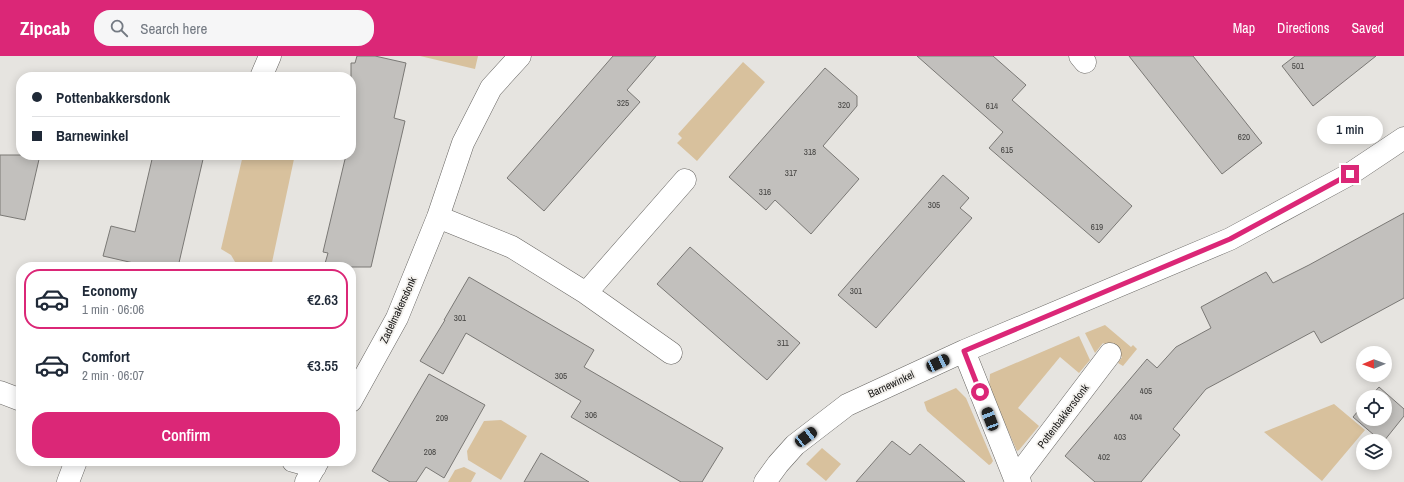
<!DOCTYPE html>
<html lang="en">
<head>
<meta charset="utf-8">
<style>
  :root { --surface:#fff; --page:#f6f6f7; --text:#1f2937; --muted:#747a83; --line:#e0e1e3; --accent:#db2777 }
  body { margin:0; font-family:"Archivo Narrow",sans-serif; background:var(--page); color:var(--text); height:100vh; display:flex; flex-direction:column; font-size:15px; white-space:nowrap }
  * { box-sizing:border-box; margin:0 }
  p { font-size:13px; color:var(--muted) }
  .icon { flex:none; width:22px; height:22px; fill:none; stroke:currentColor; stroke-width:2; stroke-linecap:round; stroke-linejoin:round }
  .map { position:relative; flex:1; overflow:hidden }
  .details { position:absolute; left:16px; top:206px; width:340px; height:204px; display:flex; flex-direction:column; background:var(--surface); border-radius:16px; box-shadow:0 2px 10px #0003 }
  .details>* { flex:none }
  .hud { position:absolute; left:16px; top:16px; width:340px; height:88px; border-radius:16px; box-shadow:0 2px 10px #0003; display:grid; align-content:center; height:88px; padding:0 16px; background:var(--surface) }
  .needle { width:26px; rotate:269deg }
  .fabs { position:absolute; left:1356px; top:290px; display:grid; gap:8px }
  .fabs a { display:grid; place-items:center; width:36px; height:36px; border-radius:50%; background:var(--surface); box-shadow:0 2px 10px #0003; font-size:20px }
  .end { position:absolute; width:18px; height:18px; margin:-9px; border:5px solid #db2777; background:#fff; box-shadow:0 0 0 2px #fff }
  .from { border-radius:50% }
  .bubble { position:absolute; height:28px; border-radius:14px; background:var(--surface); box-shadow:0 2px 10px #0003; font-size:13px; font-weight:600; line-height:28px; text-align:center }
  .car { position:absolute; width:12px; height:24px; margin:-12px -6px; border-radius:5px; box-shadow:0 0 3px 1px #0007; background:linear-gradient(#222 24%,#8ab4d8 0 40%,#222 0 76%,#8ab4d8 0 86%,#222 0) }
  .hud b { display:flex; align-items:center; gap:14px; height:38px; font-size:15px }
  .hud b+b { border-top:1px solid var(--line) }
  .hud i { width:10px; height:10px; background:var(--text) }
  ul { padding:7px 0 0; list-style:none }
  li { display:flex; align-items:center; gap:12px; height:60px; margin:0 8px 6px; padding:0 8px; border:2px solid transparent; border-radius:16px }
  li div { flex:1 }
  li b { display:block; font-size:15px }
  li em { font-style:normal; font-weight:600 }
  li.current { border-color:var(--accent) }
  li>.icon { width:36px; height:36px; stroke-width:1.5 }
  .button { display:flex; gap:8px; margin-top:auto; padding:8px 16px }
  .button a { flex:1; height:46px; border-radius:16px; background:var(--accent); color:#fff; font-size:16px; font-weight:600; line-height:46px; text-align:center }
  header { display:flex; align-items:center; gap:24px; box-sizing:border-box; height:56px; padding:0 20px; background:var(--accent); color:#fff }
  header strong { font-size:19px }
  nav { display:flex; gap:22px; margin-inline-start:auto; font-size:14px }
  .search { width:280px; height:36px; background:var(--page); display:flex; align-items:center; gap:10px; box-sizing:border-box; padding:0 14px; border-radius:16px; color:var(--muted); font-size:15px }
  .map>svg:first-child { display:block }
  .green { fill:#d8c19d }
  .building { fill:#c2c0bd; stroke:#7a7875 }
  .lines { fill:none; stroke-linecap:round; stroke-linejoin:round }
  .minor-casing { stroke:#676562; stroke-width:23 }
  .minor { stroke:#fff; stroke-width:22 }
  .route { stroke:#db2777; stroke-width:5 }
  .labels { text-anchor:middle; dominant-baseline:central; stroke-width:3.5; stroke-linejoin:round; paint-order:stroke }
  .number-label { font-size:9px; fill:#454442 }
  .street-label { font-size:11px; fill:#1b1a19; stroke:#f3f1ed }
</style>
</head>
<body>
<header>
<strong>Zipcab</strong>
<div class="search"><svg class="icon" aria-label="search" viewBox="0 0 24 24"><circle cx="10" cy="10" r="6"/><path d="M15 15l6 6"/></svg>Search here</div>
<nav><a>Map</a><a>Directions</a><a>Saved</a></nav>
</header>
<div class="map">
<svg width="1404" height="426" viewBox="0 0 1404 426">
  <rect width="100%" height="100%" fill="#e6e4e0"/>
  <path class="green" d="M 420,0 L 478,0 L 475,13 Z
    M 743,6 L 765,26 L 697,105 L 677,87 L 682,82 L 678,78 Z
    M 243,99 L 288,99 L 288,101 L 294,103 L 271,211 L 238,211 L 231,199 L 221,193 Z
    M 1105,269 L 1131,291 L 1133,289 L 1137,293 L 1123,310 L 1118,307 L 1122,301 L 1103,287 L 1095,297 L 1085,277 Z
    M 1079,280 L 1090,304 L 1079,317 L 1060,301 L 1018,352 L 1039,370 L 1019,394 L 1017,395 L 989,332 L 990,318 Z
    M 956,332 L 966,342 L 993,405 L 991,408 L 989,409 L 927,355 L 924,346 Z
    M 1334,348 L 1365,374 L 1322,425 L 1264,376 Z
    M 501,364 L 527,380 L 501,424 L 468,404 L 467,395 L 484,365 Z
    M 822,392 L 841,408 L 826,425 L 806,408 Z
    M 464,411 L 476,417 L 471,426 L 448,426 L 455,414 Z"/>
  <path class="building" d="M 357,0 L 375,0 L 406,7 L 394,62 L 405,65 L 371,211 L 324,211 L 328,197 L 323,196 L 346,99 L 351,99 L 351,7 L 355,7 Z
    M 613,0 L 656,0 L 627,34 L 640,46 L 544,155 L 507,122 Z
    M 917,0 L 993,0 L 1026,29 L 1012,44 L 1132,150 L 1099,187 L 989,92 L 1003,76 Z
    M 1129,0 L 1193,0 L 1262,87 L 1222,118 Z
    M 1295,0 L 1376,0 L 1313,50 L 1282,10 Z
    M 825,12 L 857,40 L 857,50 L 823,90 L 859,123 L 811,178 L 775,144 L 766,154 L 729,121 Z
    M 0,99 L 40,99 L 25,164 L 0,159 Z
    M 153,99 L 204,99 L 178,211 L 151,211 L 103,200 L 111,170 L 135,176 Z
    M 943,119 L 969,142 L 960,152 L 972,162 L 876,272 L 838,239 Z
    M 1404,157 L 1404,242 L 1321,287 L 1314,275 L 1206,333 L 1173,373 L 1180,379 L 1141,426 L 1095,426 L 1065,400 L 1147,303 L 1157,312 L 1176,291 L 1211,272 L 1201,251 L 1266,216 L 1273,227 L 1309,209 Z
    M 690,191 L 800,287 L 767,324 L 657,228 Z
    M 469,221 L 594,294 L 584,311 L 723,392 L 702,426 L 681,426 L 571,361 L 581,345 L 466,277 L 443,318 L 420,305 L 445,264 L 444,264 Z
    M 429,318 L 485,349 L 444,422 L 426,411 L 416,426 L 390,426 L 372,415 Z
    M 1379,331 L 1404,353 L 1404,360 L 1384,385 L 1381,385 L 1353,361 L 1363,349 L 1363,363 L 1385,363 L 1385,341 L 1370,341 Z
    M 892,385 L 910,399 L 920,388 L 965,426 L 856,426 Z
    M 541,397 L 589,426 L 524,426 Z"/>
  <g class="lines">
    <defs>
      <path id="minor" d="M 1080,0 L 1085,6
        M 261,21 L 270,0
        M 438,161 L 512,191 L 586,237 L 671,297
        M 586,237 L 685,124
        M 964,295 L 1015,423 L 1020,426
        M 0,336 L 21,344
        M 351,345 L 397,262 L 438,161 L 463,87 L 491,32 L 520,0
        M 293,405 L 315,411
        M 1015,423 L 1110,298
        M 68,426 L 76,405
        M 306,426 L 318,405
        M 765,426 L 778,408 L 795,389 L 847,349 L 964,295 L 1230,183 L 1350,118 L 1404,82"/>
    </defs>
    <use href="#minor" class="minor-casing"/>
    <use href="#minor" class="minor"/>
  </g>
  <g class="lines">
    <path class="route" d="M 980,336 L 964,295 L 1230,183 L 1350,118"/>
  </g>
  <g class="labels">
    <g class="number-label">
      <text x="1298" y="10">501</text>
      <text x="623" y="47">325</text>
      <text x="844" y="49">320</text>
      <text x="992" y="50">614</text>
      <text x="1244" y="81">620</text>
      <text x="1007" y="94">615</text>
      <text x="810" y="96">318</text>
      <text x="791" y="117">317</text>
      <text x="765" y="136">316</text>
      <text x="934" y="149">305</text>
      <text x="1097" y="171">619</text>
      <text x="856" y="235">301</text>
      <text x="460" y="262">301</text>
      <text x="783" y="287">311</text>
      <text x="561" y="320">305</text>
      <text x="1146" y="335">405</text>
      <text x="591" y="359">306</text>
      <text x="1136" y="361">404</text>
      <text x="442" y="362">209</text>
      <text x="1120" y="381">403</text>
      <text x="430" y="396">208</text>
      <text x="1104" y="401">402</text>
    </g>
    <g class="street-label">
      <text transform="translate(398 254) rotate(-65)">Zadelmakersdonk</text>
      <text transform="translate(891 328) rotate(-25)">Barnewinkel</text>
      <text transform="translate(1063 360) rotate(-53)">Pottenbakkersdonk</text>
    </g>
  </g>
</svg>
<div class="fabs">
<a><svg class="needle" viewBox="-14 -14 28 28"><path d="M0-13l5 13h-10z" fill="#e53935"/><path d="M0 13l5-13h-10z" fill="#747a83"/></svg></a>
<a><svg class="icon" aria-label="locate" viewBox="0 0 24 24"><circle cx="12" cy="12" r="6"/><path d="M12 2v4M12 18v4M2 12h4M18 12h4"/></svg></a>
<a><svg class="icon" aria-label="layers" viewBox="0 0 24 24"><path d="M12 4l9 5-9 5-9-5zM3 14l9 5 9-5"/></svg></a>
</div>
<i class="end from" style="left:980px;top:336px"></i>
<i class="end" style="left:1350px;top:118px"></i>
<div class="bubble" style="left:1317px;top:60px;width:66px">1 min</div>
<i class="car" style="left:938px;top:307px;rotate:65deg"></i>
<i class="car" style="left:990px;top:363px;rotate:339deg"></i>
<i class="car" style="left:806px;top:381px;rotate:52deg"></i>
<div class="hud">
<b><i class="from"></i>Pottenbakkersdonk</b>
<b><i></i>Barnewinkel</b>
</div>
<section class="details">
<ul>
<li class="current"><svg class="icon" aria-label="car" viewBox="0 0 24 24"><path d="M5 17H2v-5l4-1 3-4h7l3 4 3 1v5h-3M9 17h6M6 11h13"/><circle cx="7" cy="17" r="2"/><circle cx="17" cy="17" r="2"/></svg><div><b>Economy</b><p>1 min · 06:06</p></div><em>€2.63</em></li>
<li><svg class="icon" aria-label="car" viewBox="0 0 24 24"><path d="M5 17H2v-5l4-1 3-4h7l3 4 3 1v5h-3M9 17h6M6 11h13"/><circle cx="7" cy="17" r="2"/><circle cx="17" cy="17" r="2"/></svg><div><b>Comfort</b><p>2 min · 06:07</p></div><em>€3.55</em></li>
</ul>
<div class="button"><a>Confirm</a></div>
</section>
</div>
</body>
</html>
